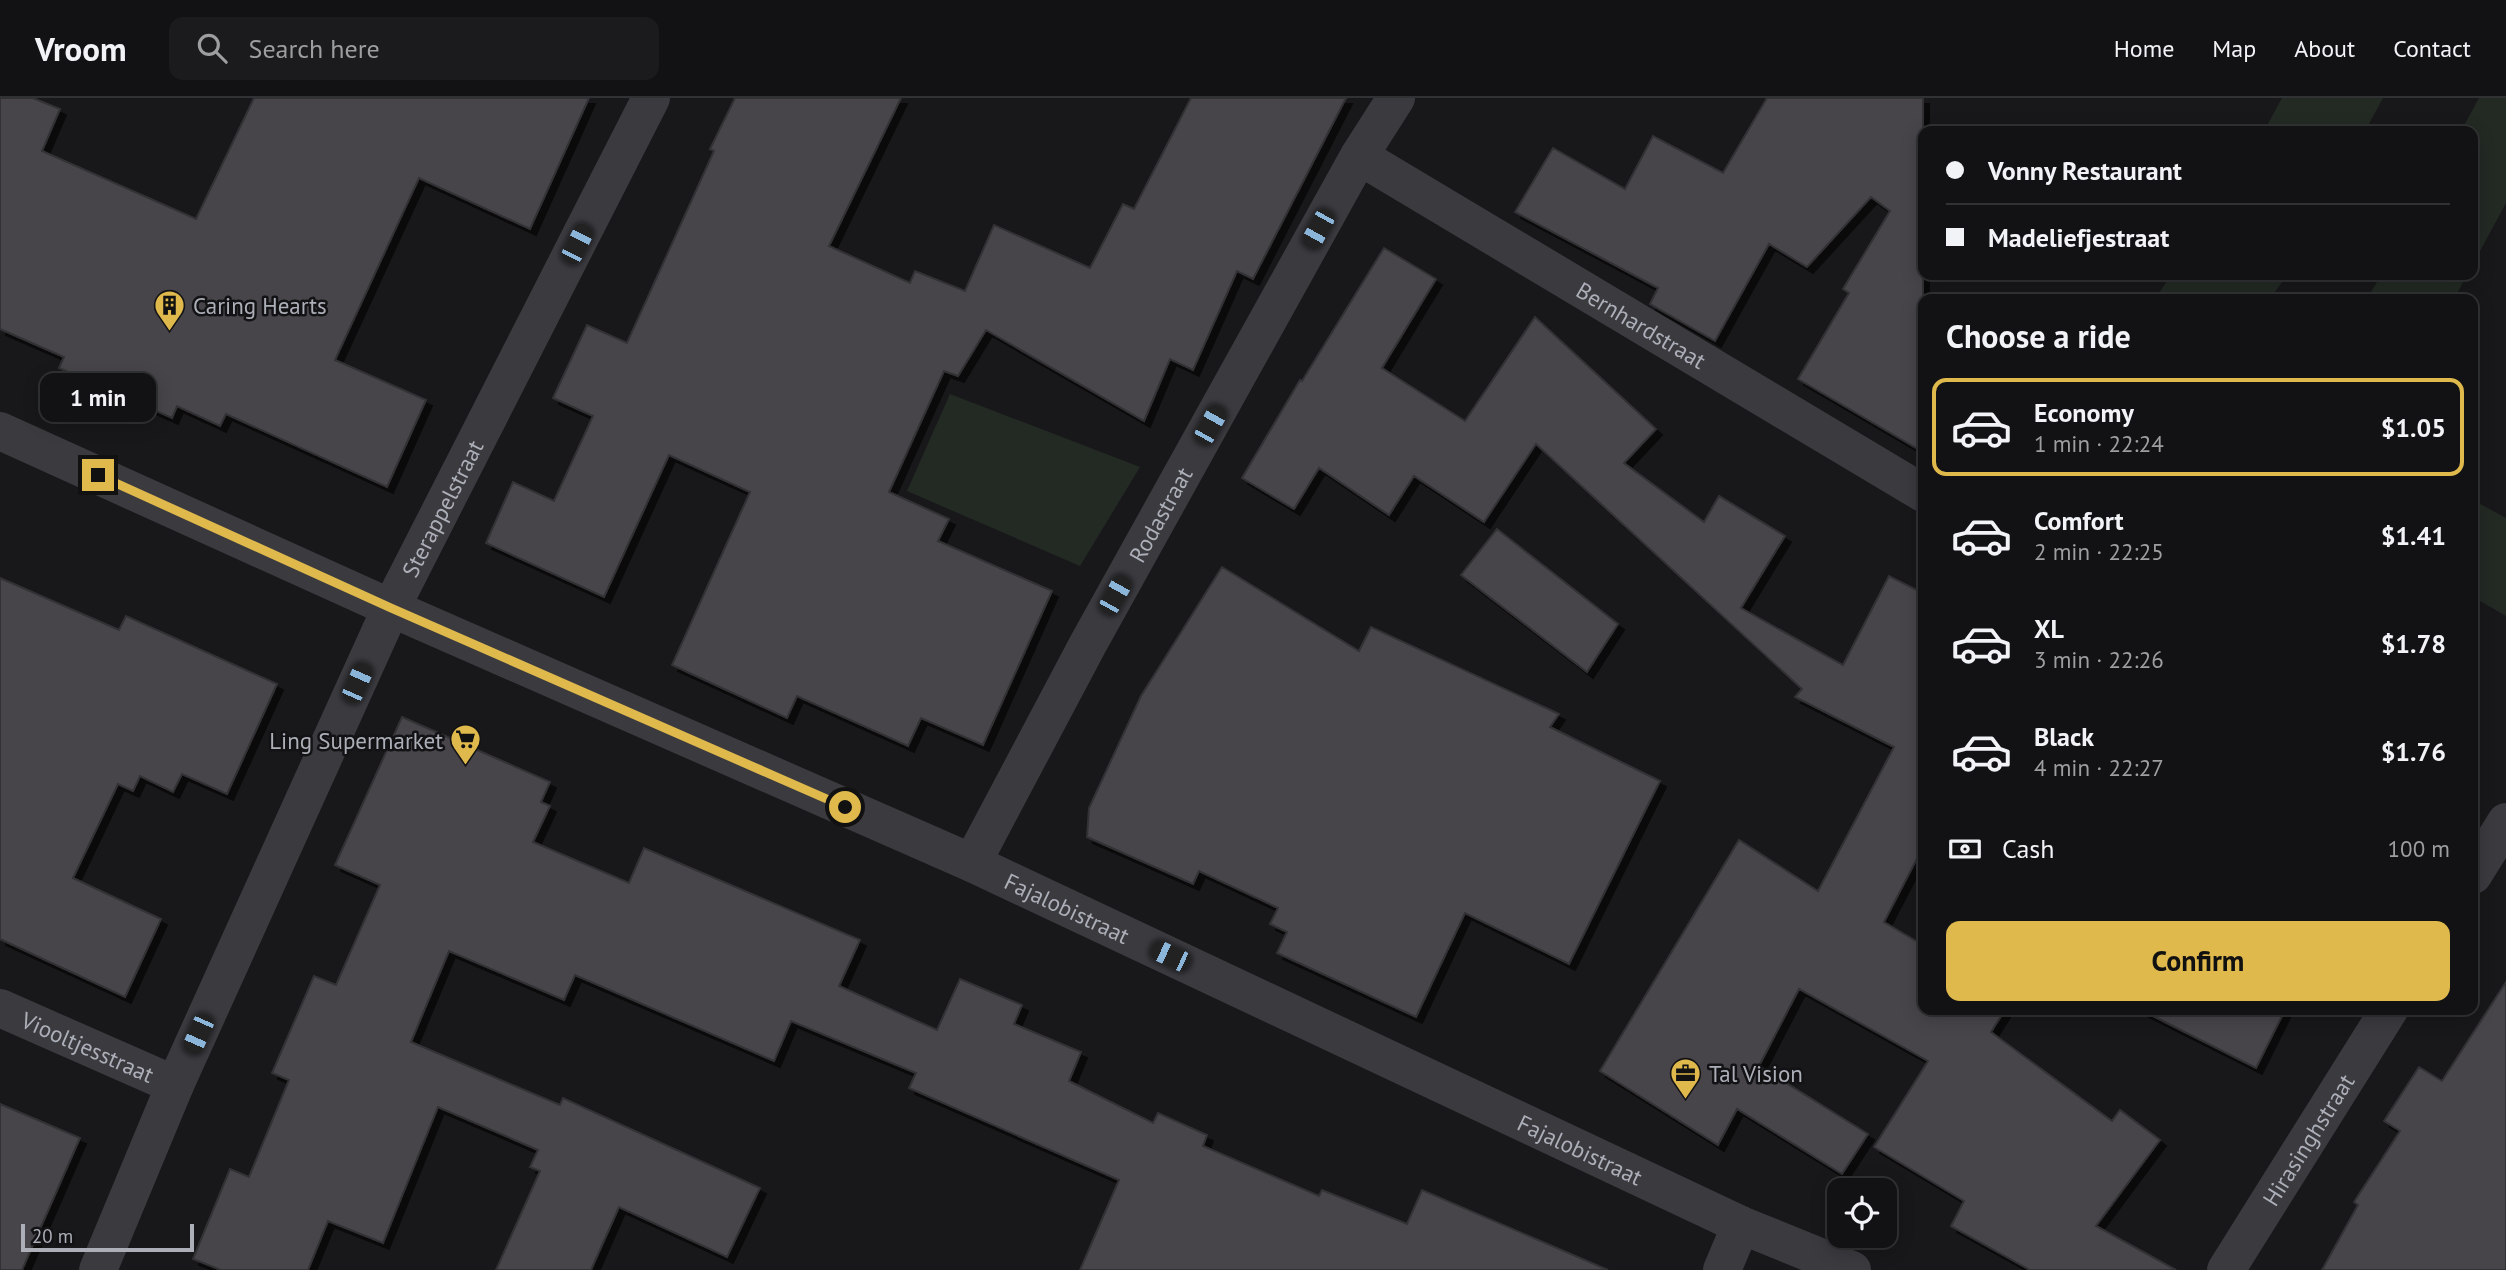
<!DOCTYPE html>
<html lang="en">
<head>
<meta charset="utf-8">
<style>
  :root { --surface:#121214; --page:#1b1b1d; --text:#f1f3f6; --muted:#9c9ea0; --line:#313234; --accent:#dfb94b }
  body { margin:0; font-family:"PT Sans",sans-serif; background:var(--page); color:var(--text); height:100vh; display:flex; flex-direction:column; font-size:26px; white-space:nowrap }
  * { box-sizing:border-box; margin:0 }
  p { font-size:23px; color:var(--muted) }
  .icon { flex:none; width:38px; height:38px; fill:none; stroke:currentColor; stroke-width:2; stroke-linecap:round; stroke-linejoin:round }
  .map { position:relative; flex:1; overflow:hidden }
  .panel { position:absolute; left:1918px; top:196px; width:560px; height:721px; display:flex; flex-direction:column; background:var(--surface); border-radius:14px; box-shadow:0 4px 18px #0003,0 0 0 2px var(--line) }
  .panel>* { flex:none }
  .hud { position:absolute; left:1918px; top:28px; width:560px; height:154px; border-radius:14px; box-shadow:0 4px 18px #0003,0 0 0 2px var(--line); display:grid; align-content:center; height:154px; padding:0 28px; background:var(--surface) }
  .controls { position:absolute; left:1827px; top:1080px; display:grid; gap:14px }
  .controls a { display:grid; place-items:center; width:70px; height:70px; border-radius:14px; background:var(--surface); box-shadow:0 4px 18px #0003,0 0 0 2px var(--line); font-size:35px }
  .scale { position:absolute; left:21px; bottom:18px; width:173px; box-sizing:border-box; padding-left:7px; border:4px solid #acafb8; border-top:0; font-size:19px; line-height:24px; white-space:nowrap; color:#acafb8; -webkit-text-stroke:5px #131315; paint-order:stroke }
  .end { position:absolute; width:32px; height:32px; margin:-16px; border:9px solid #dfb94b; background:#111; box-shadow:0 0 0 4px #111 }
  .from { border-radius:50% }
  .bubble { position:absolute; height:49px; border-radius:14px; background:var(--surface); box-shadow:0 4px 18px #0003,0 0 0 2px var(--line); font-size:23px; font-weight:700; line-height:49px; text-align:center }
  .car { position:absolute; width:21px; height:42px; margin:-21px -10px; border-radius:9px; box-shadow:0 0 5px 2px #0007; background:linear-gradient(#222 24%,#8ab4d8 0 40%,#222 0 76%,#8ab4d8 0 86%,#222 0) }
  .hud b { display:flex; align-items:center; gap:24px; height:66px; font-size:26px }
  .hud b+b { border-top:2px solid var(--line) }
  .hud i { width:18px; height:18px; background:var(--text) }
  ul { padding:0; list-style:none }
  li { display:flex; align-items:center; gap:21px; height:98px; margin:0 14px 10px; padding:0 14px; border:4px solid transparent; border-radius:14px }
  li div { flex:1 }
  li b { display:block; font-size:26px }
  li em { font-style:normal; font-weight:700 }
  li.current { border-color:var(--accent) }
  li>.icon { width:63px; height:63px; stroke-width:1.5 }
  h2 { padding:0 28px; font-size:32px; line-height:84px }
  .pay { display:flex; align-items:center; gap:18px; height:77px; padding:0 28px; font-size:26px }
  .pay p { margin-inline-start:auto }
  .primary-button { display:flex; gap:14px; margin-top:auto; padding:14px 28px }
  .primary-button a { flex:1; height:80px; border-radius:14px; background:var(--accent); color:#111; font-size:28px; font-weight:700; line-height:80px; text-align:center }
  header { display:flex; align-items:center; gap:42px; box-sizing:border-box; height:98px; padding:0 35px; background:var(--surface); border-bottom:2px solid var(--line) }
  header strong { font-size:33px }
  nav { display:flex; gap:38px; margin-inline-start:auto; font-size:24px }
  .search { width:490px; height:63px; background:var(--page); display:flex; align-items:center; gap:18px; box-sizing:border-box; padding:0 24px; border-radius:14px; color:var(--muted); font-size:26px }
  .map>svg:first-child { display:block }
  .green { fill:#232a24 }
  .building { fill:#46454a; stroke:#333236; stroke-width:2; filter:url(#shadow) }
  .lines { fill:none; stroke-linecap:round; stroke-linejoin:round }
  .minor { stroke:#3a3a3f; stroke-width:38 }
  .route { stroke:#dfb94b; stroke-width:9 }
  .labels { text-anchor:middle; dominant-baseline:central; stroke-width:5; stroke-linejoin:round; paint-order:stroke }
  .poi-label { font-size:23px; fill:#acafb8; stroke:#131315; text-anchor:start }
  .street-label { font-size:23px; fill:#acafb8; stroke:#131315 }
</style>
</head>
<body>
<header>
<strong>Vroom</strong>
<div class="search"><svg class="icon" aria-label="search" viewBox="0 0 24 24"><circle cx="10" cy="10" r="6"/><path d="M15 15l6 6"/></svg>Search here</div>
<nav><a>Home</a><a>Map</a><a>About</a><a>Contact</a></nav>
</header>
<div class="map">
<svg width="2506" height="1172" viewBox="0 0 2506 1172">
  <defs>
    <filter id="shadow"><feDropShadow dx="6" dy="6" stdDeviation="0" flood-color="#0009"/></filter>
  </defs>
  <rect width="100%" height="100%" fill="#18181a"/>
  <path class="green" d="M 2282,0 L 2383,0 L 2365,33 L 2264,33 Z
    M 2479,0 L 2506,0 L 2506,105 L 2473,166 L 2473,33 L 2461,33 Z
    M 2171,177 L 2287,177 L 2270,201 L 2155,201 Z
    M 2381,177 L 2467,177 L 2454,201 L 2367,201 Z
    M 950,296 L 1140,369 L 1080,468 L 907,393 Z
    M 2473,402 L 2506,420 L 2506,518 L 2473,499 Z"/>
  <path class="building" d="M 0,0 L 33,0 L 60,11 L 42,53 L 196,121 L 254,0 L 589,0 L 530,131 L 419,80 L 335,262 L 426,302 L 387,389 L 226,316 L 220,328 L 177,308 L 172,320 L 59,270 L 64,259 L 0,231 Z
    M 735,0 L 901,0 L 829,148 L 910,185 L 915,173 L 965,193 L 994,127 L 1090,170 L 1123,106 L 1134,111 L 1191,0 L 1346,0 L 1253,181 L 1237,173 L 1193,272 L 1170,261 L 1144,323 L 986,232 L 958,278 L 944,273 L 889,394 L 949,421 L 938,443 L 1052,493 L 983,647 L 921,620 L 908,648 L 797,598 L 787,620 L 672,567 L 750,394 L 669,357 L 604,499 L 486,445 L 513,384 L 554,403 L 593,318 L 553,300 L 587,227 L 627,245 L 714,53 L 710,51 Z
    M 1767,0 L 1923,0 L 1923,354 L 1798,281 L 1849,195 L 1843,191 L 1890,113 L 1871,99 L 1807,169 L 1769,146 L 1715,243 L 1650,206 L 1658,190 L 1515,114 L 1553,50 L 1625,91 L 1653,38 L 1723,75 Z
    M 1384,150 L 1436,181 L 1382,270 L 1465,323 L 1535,219 L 1656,331 L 1624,365 L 1704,424 L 1719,398 L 1785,438 L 1741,510 L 1843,567 L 1889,478 L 1923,495 L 1923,749 L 1884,824 L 1923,847 L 1923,912 L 2005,912 L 1991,934 L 2112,1023 L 2120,1012 L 2160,1042 L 2096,1128 L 2176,1172 L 2030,1172 L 1951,1128 L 1964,1103 L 1874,1049 L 1928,963 L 1799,891 L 1759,968 L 1868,1036 L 1842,1076 L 1737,1011 L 1718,1047 L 1600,973 L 1739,742 L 1818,793 L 1894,649 L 1795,599 L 1802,591 L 1536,346 L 1484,424 L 1414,378 L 1389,417 L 1319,370 L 1294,411 L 1242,380 L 1300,282 L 1302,283 Z
    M 1497,431 L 1618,526 L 1587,574 L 1461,477 Z
    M 1222,469 L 1359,553 L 1371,529 L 1559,616 L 1550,629 L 1660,683 L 1569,866 L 1465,815 L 1416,919 L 1277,855 L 1287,834 L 1270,826 L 1278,810 L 1199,773 L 1193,786 L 1087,739 L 1089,710 L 1141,598 Z
    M 0,480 L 119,532 L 126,518 L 277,586 L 227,696 L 182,676 L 173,694 L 140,678 L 133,693 L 118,686 L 73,780 L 161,821 L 125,899 L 0,841 Z
    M 402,619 L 550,684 L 541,704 L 550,708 L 533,744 L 629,785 L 644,750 L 860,842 L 839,888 L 937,932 L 960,881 L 1022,907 L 1014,926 L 1081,954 L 1069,983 L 1153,1025 L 1158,1015 L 1207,1037 L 1203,1048 L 1319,1098 L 1322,1092 L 1407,1126 L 1422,1092 L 1608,1172 L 1080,1172 L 1119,1082 L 909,990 L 916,975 L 791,923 L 774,963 L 575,877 L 564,902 L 449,853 L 411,944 L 560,1007 L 563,1000 L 760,1090 L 727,1159 L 619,1109 L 591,1172 L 496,1172 L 540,1073 L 530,1069 L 538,1052 L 438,1009 L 383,1145 L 328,1123 L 308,1172 L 221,1172 L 193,1161 L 230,1071 L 249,1079 L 289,982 L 272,975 L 314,878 L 336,887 L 380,787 L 335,767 Z
    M 2506,884 L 2506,1172 L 2322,1172 L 2358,1107 L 2354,1104 L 2400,1033 L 2384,1023 L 2419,969 L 2442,983 Z
    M 2141,912 L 2285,912 L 2256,970 Z
    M 0,1006 L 80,1040 L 22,1172 L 0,1172 Z"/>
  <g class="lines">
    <g class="minor">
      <path id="s1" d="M 1359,58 L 1923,395"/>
      <path id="s2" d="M 0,333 L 391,510 L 972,765 L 1741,1127 L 1852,1172"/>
      <path id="s3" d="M 972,765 L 1088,546 L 1359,58 L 1396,0"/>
      <path d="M 2473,777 L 2506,724"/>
      <path id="s4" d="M 0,910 L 175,987"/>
      <path id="s5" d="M 98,1172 L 175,987 L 391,510 L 651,0"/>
      <path d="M 1722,1172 L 1741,1127"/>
      <path id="s6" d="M 2226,1172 L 2389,912"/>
    </g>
  </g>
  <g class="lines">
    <path class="route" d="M 98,377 L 391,510 L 845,709"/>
  </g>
  <defs>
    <symbol id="building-pin" viewBox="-11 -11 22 30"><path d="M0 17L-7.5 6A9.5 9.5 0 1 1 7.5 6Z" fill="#dfb94b" stroke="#131315"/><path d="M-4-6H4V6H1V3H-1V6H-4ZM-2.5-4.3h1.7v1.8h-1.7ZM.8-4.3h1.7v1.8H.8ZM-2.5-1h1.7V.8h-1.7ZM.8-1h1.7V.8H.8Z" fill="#111"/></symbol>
    <symbol id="supermarket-pin" viewBox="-11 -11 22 30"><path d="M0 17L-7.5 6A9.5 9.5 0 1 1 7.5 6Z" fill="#dfb94b" stroke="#131315"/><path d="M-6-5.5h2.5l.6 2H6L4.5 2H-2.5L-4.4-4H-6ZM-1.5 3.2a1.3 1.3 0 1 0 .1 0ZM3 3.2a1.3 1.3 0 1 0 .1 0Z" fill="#111"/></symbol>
    <symbol id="office-pin" viewBox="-11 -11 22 30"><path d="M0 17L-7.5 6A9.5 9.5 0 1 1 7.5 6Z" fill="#dfb94b" stroke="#131315"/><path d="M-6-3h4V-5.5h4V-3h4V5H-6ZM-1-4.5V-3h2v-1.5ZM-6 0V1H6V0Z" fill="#111"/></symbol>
  </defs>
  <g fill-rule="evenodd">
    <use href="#building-pin" x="152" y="190" width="35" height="47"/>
    <use href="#supermarket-pin" x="448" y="624" width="35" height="47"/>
    <use href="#office-pin" x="1668" y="958" width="35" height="47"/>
  </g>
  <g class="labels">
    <g class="poi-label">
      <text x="193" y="207">Caring Hearts</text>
      <text x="443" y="642" text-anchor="end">Ling Supermarket</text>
      <text x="1709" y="975">Tal Vision</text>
    </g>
    <g class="street-label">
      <text stroke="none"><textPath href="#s1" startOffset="329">Bernhardstraat</textPath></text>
      <text stroke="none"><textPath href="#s5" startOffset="836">Sterappelstraat</textPath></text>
      <text stroke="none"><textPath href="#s3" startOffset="396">Rodastraat</textPath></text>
      <text stroke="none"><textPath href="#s2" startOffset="1169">Fajalobistraat</textPath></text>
      <text stroke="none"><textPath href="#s4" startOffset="96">Viooltjesstraat</textPath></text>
      <text stroke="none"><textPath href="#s6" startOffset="154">Hirasinghstraat</textPath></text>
      <text stroke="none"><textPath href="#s2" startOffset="1736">Fajalobistraat</textPath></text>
    </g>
  </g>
</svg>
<div class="controls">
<a><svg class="icon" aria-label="locate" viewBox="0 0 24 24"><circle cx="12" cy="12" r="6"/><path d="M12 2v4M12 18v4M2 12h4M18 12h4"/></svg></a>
</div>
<div class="scale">20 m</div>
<i class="end from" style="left:845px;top:709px"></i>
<i class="end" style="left:98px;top:377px"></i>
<div class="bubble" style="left:40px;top:275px;width:116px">1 min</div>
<i class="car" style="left:1318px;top:131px;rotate:209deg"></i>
<i class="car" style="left:577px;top:146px;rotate:27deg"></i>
<i class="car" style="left:1210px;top:327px;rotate:29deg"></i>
<i class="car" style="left:1115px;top:497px;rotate:29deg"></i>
<i class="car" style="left:357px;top:585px;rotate:24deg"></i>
<i class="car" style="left:1170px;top:858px;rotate:295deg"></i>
<i class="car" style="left:198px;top:936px;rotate:204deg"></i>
<div class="hud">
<b><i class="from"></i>Vonny Restaurant</b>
<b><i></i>Madeliefjestraat</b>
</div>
<section class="panel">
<h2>Choose a ride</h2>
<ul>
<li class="current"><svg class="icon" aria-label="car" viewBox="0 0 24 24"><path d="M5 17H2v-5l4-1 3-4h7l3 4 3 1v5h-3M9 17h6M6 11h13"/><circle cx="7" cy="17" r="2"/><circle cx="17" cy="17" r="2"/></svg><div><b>Economy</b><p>1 min · 22:24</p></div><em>$1.05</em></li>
<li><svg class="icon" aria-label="car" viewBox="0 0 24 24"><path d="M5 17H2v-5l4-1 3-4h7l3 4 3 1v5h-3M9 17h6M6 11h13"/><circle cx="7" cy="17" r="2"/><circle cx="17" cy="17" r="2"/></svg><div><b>Comfort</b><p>2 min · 22:25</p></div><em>$1.41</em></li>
<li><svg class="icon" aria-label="car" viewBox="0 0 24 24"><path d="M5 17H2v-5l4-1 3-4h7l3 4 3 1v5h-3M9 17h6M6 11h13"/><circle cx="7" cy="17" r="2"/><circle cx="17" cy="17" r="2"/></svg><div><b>XL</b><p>3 min · 22:26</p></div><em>$1.78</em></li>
<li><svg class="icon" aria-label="car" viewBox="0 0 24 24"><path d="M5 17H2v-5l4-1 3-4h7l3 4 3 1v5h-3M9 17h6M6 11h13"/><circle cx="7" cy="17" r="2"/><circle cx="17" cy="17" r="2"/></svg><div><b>Black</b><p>4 min · 22:27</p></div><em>$1.76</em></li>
</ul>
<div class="pay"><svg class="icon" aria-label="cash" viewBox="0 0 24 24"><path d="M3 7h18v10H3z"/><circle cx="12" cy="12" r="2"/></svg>Cash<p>100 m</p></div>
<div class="primary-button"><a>Confirm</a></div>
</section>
</div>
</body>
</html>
